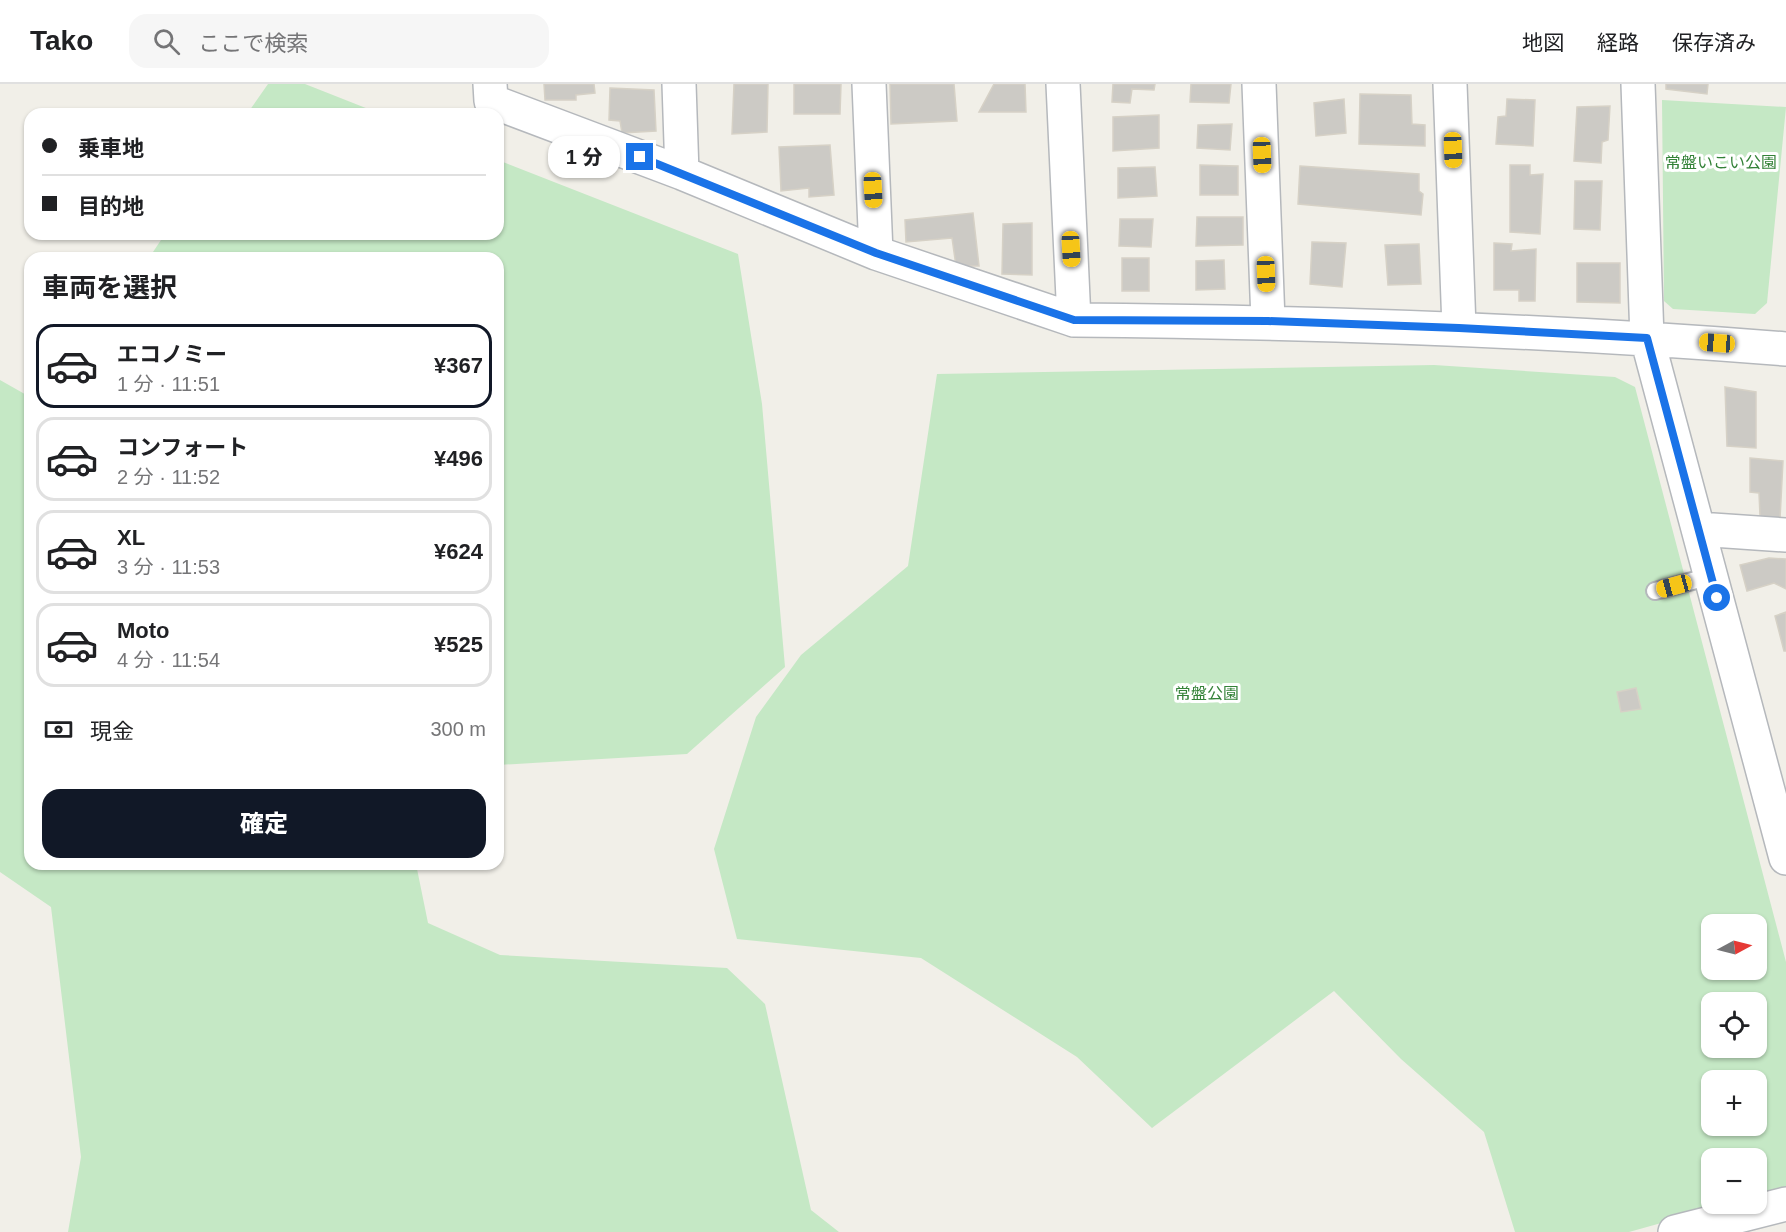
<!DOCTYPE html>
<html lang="ja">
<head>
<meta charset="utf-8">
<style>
  :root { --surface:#fff; --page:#f6f6f6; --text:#202124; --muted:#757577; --line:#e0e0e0; --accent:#111827 }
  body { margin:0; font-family:Arial,"Noto Sans JP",sans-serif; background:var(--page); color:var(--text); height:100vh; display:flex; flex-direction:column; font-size:22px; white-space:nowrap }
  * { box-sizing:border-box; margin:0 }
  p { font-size:20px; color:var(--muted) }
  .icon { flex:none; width:33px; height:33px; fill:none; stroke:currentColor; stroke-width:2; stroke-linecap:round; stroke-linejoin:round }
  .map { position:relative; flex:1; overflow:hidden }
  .side { position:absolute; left:24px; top:168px; width:480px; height:618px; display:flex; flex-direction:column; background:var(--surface); border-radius:18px; box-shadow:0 2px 4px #0004 }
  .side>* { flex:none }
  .top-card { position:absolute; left:24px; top:24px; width:480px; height:132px; border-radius:18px; box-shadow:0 2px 4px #0004; display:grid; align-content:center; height:132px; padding:0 18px; background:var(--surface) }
  .needle { width:39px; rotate:83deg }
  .controls { position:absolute; left:1701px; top:830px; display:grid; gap:12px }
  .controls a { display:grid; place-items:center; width:66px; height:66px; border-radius:12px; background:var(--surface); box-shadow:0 2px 4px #0004; font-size:30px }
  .end { position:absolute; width:27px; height:27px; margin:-14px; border:8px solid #1a73e8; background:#fff; box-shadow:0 0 0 3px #fff }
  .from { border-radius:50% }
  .bubble { position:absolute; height:42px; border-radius:18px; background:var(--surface); box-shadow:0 2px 4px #0004; font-size:20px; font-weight:800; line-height:42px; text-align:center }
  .car { position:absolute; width:18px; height:36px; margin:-18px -9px; border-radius:8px; box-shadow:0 0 4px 2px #0007; background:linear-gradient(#f5c518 24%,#345 0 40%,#f5c518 0 76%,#345 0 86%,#f5c518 0) }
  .top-card b { display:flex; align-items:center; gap:21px; height:57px; font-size:22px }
  .top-card b+b { border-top:2px solid var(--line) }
  .top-card i { width:15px; height:15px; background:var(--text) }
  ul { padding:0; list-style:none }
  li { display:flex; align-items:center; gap:18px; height:84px; margin:0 12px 9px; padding:0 6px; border:3px solid var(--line); border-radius:18px }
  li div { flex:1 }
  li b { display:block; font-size:22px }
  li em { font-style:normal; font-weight:800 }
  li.selected { border-color:var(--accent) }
  li>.icon { width:54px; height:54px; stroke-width:1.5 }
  h2 { padding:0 18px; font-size:27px; line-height:72px }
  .pay { display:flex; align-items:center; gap:15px; height:66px; padding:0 18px; font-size:22px }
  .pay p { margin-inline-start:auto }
  .cta { display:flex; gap:12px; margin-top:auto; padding:12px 18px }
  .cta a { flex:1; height:69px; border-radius:18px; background:var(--accent); color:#fff; font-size:24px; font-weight:800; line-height:69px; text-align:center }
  header { display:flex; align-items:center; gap:36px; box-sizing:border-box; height:84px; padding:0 30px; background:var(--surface); border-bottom:2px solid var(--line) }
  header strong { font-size:28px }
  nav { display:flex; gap:33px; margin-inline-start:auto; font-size:21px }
  .search { width:420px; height:54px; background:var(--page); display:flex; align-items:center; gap:15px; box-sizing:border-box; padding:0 21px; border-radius:18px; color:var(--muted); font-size:22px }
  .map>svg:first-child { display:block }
  .green { fill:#c5e8c5; fill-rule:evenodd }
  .building { fill:#cccac5; stroke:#d6d1c6; stroke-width:1.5 }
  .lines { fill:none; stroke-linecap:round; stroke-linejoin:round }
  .lane-casing { stroke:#b5b8bc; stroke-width:20 }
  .street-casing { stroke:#b5b8bc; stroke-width:36 }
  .lane { stroke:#fff; stroke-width:16 }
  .street { stroke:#fff; stroke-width:33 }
  .route { stroke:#1a73e8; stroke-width:8 }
  .labels { text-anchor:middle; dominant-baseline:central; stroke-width:6; stroke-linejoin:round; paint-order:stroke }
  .park-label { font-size:16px; fill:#348238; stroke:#fff }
</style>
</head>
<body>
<header>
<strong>Tako</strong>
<div class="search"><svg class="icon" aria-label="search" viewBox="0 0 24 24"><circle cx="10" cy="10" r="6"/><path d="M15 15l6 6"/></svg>ここで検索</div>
<nav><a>地図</a><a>経路</a><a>保存済み</a></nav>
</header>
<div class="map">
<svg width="1786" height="1148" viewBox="0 0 1786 1148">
  <rect width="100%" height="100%" fill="#f1efe8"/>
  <path class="green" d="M 268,0 L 305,0 L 381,30 L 247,30 Z
    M 1662,16 L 1786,23 L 1767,219 L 1755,230 L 1673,225 L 1664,217 Z
    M 498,76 L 738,170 L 762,320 L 785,583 L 687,670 L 498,681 L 498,174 L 149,174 L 165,150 L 498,150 Z
    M 1434,281 L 1615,293 L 1635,303 L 1786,878 L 1786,1104 L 1757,1112 L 1756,1074 L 1712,1074 L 1712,1119 L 1733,1119 L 1629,1148 L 1515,1148 L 1484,1048 L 1401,975 L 1334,907 L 1152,1044 L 1077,973 L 921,874 L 737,855 L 714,765 L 756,633 L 801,571 L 908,482 L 937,290 ZM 1712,840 L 1756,840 L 1756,885 L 1712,885 ZM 1712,918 L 1756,918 L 1756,963 L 1712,963 ZM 1712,996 L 1756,996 L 1756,1041 L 1712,1041 Z
    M 0,296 L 30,313 L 30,780 L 416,780 L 428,839 L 500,871 L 727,884 L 765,920 L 811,1126 L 839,1148 L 68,1148 L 81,1073 L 51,823 L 0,788 Z"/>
  <path class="building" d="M 544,0 L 594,0 L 595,9 L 576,11 L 576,16 L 545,16 Z
    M 734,0 L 768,0 L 767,48 L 732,50 Z
    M 794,0 L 841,0 L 840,30 L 794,30 Z
    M 890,0 L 954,0 L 957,37 L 891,40 Z
    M 994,0 L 1025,0 L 1026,28 L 979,28 Z
    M 1113,0 L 1155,0 L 1154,6 L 1132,5 L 1130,19 L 1112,18 Z
    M 1191,0 L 1231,0 L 1229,19 L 1190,18 Z
    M 1666,0 L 1708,0 L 1707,10 L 1666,5 Z
    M 610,4 L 654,6 L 656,47 L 622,49 L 620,37 L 609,36 Z
    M 1360,10 L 1411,11 L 1412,40 L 1425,41 L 1425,62 L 1359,60 Z
    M 1344,15 L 1346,49 L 1316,52 L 1314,19 Z
    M 1507,15 L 1535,16 L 1533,62 L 1496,60 L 1498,33 L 1506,32 Z
    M 1610,22 L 1608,56 L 1602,58 L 1601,79 L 1574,77 L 1577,23 Z
    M 1159,31 L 1159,64 L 1113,67 L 1113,33 Z
    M 1232,40 L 1230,66 L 1197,64 L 1198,41 Z
    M 830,61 L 834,111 L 809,113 L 809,104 L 781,107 L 779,63 Z
    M 1200,81 L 1238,82 L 1238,111 L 1200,111 Z
    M 1510,81 L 1530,81 L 1530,91 L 1543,90 L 1540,150 L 1510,148 Z
    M 1300,82 L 1419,90 L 1419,107 L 1423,110 L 1421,131 L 1298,120 Z
    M 1155,83 L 1157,112 L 1118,114 L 1118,84 Z
    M 1575,97 L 1602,97 L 1600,146 L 1574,145 Z
    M 973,129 L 979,182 L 956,182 L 952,154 L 906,158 L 905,136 Z
    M 1197,133 L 1243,133 L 1243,161 L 1196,162 Z
    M 1120,135 L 1153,135 L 1151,163 L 1119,162 Z
    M 1032,139 L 1032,191 L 1002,190 L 1003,140 Z
    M 1312,158 L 1346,159 L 1342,203 L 1310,200 Z
    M 1494,159 L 1512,160 L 1511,167 L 1536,165 L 1535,217 L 1519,217 L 1519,206 L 1494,206 Z
    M 1419,160 L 1421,200 L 1388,201 L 1385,161 Z
    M 1122,174 L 1149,174 L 1149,207 L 1122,207 Z
    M 1224,176 L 1225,205 L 1196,206 L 1196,177 Z
    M 1577,179 L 1620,179 L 1620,219 L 1577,218 Z
    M 1725,303 L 1756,308 L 1756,364 L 1727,362 Z
    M 1750,374 L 1783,377 L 1780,435 L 1760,432 L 1759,409 L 1750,408 Z
    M 1769,474 L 1786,475 L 1786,505 L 1774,499 L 1747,507 L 1740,481 Z
    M 1786,528 L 1786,567 L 1784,567 L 1775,532 Z
    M 1636,604 L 1641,625 L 1621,628 L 1617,608 Z"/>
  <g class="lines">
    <defs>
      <path id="lane" d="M 1655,507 L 1711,492"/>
      <path id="street" d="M 490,0 L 491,17 L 682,89 L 876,169 L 1074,236
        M 679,0 L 682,89
        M 869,0 L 876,169
        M 1063,0 L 1074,236 C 1312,238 1549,246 1786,265
        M 1259,0 L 1268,237
        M 1450,0 L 1459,244
        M 1638,0 L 1647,254 L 1786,774
        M 1698,445 L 1786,451
        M 1675,1148 L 1786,1120"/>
    </defs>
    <use href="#lane" class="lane-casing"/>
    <use href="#street" class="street-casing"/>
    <use href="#lane" class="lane"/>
    <use href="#street" class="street"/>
  </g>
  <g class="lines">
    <path class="route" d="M 640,73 L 876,169 L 1074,236 L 1268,237 L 1459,244 L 1647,254 L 1717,514"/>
  </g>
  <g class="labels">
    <g class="park-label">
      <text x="1721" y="78">常盤いこい公園</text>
      <text x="1207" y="609">常盤公園</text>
    </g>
  </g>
</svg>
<div class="controls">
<a><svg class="needle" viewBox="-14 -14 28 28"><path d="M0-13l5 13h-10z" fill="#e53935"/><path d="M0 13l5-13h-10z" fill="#757577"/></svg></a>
<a><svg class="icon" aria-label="locate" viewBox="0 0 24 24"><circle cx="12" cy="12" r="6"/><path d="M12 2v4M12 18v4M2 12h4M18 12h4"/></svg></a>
<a>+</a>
<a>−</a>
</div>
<i class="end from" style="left:1717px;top:514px"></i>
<i class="end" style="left:640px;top:73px"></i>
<div class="bubble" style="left:548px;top:52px;width:72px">1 分</div>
<i class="car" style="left:1453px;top:66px;rotate:178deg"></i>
<i class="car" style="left:1262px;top:71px;rotate:178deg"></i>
<i class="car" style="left:873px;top:106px;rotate:177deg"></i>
<i class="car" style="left:1071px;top:165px;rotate:177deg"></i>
<i class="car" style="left:1266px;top:190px;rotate:178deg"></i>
<i class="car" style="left:1717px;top:259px;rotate:274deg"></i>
<i class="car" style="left:1674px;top:502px;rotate:255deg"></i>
<div class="top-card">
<b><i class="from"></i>乗車地</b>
<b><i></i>目的地</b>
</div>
<section class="side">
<h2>車両を選択</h2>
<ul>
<li class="selected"><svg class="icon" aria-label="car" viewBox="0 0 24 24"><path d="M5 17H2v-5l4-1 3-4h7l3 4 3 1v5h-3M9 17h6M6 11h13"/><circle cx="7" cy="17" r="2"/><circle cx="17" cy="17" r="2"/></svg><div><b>エコノミー</b><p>1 分 · 11:51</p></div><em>¥367</em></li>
<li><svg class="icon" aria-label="car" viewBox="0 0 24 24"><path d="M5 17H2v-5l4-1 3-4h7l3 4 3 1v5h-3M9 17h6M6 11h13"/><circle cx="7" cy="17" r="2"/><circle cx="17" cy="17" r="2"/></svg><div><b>コンフォート</b><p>2 分 · 11:52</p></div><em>¥496</em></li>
<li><svg class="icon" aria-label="car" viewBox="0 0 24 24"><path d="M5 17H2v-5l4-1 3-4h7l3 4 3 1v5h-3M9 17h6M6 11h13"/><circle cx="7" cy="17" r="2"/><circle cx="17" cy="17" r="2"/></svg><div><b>XL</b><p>3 分 · 11:53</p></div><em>¥624</em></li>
<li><svg class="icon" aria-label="car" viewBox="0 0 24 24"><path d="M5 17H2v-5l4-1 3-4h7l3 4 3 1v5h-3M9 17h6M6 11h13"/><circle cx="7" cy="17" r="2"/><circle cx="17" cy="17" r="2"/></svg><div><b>Moto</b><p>4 分 · 11:54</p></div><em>¥525</em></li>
</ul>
<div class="pay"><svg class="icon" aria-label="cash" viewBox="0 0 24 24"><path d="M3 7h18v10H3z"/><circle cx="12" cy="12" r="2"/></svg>現金<p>300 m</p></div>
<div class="cta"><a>確定</a></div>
</section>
</div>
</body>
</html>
